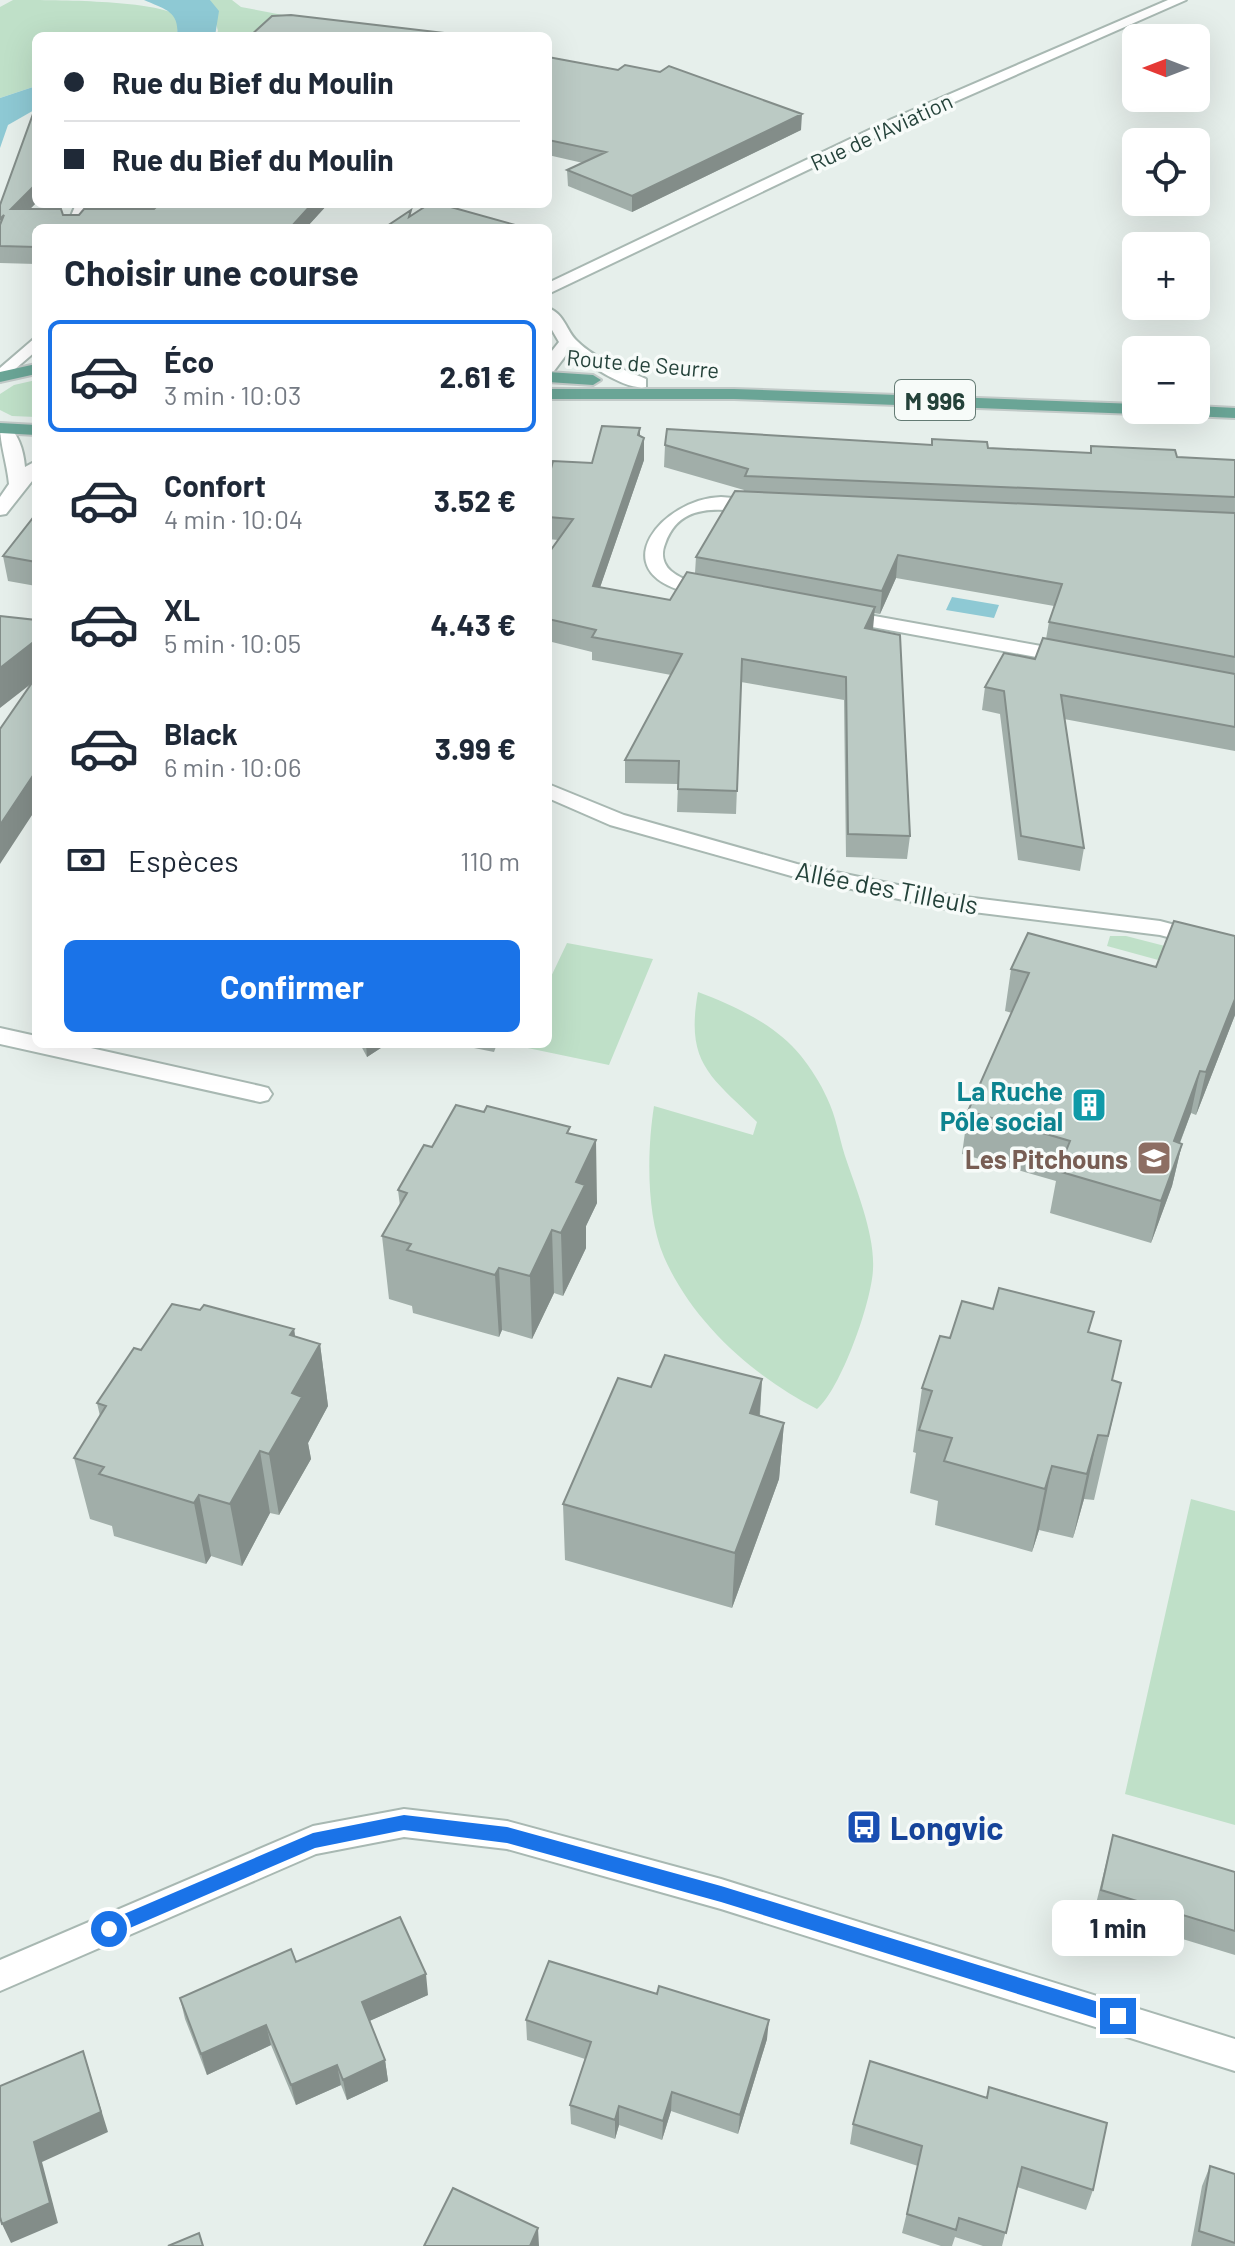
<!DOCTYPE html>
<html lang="fr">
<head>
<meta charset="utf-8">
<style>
  :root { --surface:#fff; --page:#f2f2f3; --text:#1f2937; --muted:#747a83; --line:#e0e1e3; --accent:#1a73e8 }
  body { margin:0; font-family:Barlow,sans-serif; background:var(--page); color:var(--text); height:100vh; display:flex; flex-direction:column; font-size:30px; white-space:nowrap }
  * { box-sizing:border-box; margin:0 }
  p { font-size:26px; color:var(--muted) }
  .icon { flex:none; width:44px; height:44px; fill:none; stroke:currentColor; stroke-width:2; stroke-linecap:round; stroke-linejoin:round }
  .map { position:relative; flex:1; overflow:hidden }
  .drawer { position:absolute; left:32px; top:224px; width:520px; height:824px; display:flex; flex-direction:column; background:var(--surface); border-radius:12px; box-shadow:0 8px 32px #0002 }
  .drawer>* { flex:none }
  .banner { position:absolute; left:32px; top:32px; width:520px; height:176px; border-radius:12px; box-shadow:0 8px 32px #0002; display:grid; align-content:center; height:176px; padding:0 32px; background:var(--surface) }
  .needle { width:52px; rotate:270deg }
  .buttons { position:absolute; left:1122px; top:24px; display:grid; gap:16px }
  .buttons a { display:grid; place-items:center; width:88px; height:88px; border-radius:12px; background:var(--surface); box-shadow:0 8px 32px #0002; font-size:40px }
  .end { position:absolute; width:36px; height:36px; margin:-18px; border:10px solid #1a73e8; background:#fff; box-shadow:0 0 0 4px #fff }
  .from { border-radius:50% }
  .bubble { position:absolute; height:56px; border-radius:12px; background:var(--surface); box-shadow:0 8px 32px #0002; font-size:26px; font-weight:700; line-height:56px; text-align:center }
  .banner b { display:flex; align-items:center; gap:28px; height:76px; font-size:30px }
  .banner b+b { border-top:2px solid var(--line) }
  .banner i { width:20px; height:20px; background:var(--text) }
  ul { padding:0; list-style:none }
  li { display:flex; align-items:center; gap:24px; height:112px; margin:0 16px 12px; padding:0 16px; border:4px solid transparent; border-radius:12px }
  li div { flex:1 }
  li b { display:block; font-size:30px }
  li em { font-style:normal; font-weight:700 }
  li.current { border-color:var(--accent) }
  li>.icon { width:72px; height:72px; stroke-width:1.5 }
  h2 { padding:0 32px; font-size:36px; line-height:96px }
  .pay { display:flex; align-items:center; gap:20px; height:88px; padding:0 32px; font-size:30px }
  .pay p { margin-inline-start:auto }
  .button { display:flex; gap:16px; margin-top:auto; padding:16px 32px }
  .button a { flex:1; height:92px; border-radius:12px; background:var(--accent); color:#fff; font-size:32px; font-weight:700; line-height:92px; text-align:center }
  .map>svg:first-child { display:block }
  .green { fill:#bfe0c8 }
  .water { fill:#8ec9d4 }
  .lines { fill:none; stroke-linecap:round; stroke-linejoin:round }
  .minor-casing { stroke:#a8b8b2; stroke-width:4 }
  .major-casing { stroke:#c2cac8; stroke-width:4 }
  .minor { fill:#fff; fill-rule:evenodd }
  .major { fill:#6aa596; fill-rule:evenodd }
  .wall { fill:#a1aea9 }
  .shaded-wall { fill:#838d89 }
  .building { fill:#bbcac4; stroke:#838d89; stroke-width:2 }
  .route { fill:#1a73e8 }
  .labels { text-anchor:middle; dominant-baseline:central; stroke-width:7; stroke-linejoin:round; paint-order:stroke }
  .far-street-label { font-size:22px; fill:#24423a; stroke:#f7fbf9 }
  .shield { fill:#f7fbf9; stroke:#637a73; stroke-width:2 }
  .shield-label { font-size:24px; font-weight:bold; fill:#24423a }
  .street-label { font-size:26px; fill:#24423a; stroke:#f7fbf9 }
  .culture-label { font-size:26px; font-weight:bold; fill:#0d838f; stroke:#f7fbf9; text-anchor:end }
  .education-label { font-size:26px; font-weight:bold; fill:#785e54; stroke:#f7fbf9; text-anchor:end }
  .near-transit-label { font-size:32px; font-weight:bold; fill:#164399; stroke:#f7fbf9; text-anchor:start }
</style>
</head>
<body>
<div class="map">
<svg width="1235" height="2246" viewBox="0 0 1235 2246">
  <rect width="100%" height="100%" fill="#e6efeb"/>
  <path class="green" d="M 13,0 C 53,0 142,0 173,13 C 180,18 178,28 177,36 L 36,36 L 36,86 L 0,98 L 0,7 Z
    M 210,0 L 232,0 L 241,7 L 288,16 L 267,36 L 215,36 L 218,31 Z
    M 36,380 L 36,417 L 12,416 L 0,410 L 0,394 L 14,385 Z
    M 1110,936 L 1126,936 L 1235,964 L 1235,981 L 1107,946 Z
    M 567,943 L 653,959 L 609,1065 L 518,1046 L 548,1044 L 548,983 Z
    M 698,992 C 735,1006 775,1024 801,1056 C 810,1067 821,1084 827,1098 C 836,1116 839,1137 845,1156 C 856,1189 875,1234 873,1269 C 872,1301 841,1389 817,1409 C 754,1377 693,1323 664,1257 C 646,1215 647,1151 654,1106 L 753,1135 L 757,1122 C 711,1076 685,1064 698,992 Z
    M 1191,1499 L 1235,1511 L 1235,1825 L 1125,1794 Z"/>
  <path class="water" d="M 144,0 L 210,0 L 219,11 L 215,36 L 177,36 C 180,11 164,9 144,0 Z
    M 36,86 L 36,109 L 8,125 L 0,148 L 0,98 Z
    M 952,597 L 999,605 L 994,618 L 946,610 Z"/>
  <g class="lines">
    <defs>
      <path id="minor" d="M 1168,0 L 1186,0 L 902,125 L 548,294 L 548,283 L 892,119 Z
        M 76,204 L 92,204 L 82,228 L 66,228 Z
        M 548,308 C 565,314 566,331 577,341 C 595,359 623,369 646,379 L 646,387 C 625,391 586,362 569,351 L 554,371 L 548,372 L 548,356 L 559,342 L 548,323 Z
        M 36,337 L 36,351 L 0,382 L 0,368 Z
        M 3,424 C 18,429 24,452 25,467 L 36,461 L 36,476 L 6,514 L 0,515 L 0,497 L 9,484 C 7,463 0,445 0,425 Z
        M 721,497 L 757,500 L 766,505 C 748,523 685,487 665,544 C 661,554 663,564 671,571 C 684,582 702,584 718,588 L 718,596 C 707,599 697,595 687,592 C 603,571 662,499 721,497 Z
        M 841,610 L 1069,651 L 1079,657 L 1069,663 L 834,620 L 834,612 Z
        M 548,784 L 624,815 L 797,864 L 941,894 L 1160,921 L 1235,941 L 1235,955 L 1160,935 L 941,908 L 795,877 L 610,825 L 548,798 Z
        M 0,1028 L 36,1036 L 36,1044 L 73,1044 L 260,1086 L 268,1088 L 272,1094 L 268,1100 L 260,1102 L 0,1044 Z
        M 404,1809 L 507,1821 L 721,1879 L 1235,2039 L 1235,2071 L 721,1909 L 507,1849 L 404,1837 L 316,1854 L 0,1991 L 0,1960 L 313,1826 Z"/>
      <path id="major" d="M 36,364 L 36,374 L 0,382 L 0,372 Z
        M 548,372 L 593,375 L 601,380 L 593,385 L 548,382 Z
        M 548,389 L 734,389 L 1136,404 L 1136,410 L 1144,410 L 1136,414 L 734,399 L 548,399 Z
        M 1196,406 L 1235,408 L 1235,418 L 1168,415 L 1159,410 L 1196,410 Z
        M 0,423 L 36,425 L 36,435 L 0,433 Z"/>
    </defs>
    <use href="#minor" class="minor-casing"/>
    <use href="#major" class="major-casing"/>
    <use href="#minor" class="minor"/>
    <use href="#major" class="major"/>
  </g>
  <path class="wall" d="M 548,57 L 801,130 L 632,212 L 568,186 L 567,170 L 583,163 L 548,155 Z
    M 36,112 L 36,203 L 30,209 L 63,215 L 79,215 L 154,209 L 159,204 L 328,204 L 306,228 L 36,228 L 36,264 L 0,263 L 0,205 Z
    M 640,436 L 644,460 L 600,587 L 670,600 L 695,573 L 696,557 L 744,490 L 664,467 L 665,445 L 932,445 L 932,439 L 988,448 L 1090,453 L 1091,446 L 1177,457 L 1235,460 L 1235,751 L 1064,719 L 1084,848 L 1080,871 L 1018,860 L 1000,714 L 982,710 L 985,687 L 1035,659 L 1046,639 L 1049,622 L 1054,606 L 896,578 L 880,614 L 874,613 L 872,630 L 910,836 L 907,859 L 846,857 L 844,700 L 741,682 L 736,814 L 677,812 L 678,784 L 625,783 L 625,760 L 671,675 L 592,660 L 592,652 L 548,641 L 548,554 L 558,540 L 548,539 L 548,480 L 592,463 Z
    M 36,514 L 36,586 L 8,581 L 3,556 Z
    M 1011,969 L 1235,1015 L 1196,1115 L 1191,1113 L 1180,1143 L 1182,1144 L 1172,1186 L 1151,1243 L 1050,1213 L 1056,1181 L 962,1154 L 968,1111 L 1012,1013 L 1005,1011 Z
    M 360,1044 L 387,1044 L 367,1057 Z
    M 454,1044 L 497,1044 L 494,1052 Z
    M 570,1134 L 597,1203 L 586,1226 L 586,1248 L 563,1296 L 554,1293 L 532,1339 L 502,1330 L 499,1337 L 413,1313 L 412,1306 L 389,1299 L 382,1236 L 400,1206 L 398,1190 L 432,1147 Z
    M 200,1310 L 294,1329 L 295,1336 L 320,1344 L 328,1406 L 308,1443 L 311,1459 L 279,1515 L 270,1513 L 242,1566 L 211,1556 L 206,1564 L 114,1536 L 112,1526 L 90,1519 L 74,1458 L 100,1416 L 97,1403 L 141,1350 Z
    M 1089,1332 L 1112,1380 L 1121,1383 L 1094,1500 L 1084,1499 L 1073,1538 L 1039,1530 L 1032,1552 L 935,1525 L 938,1501 L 910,1493 L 916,1453 L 913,1452 L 922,1388 L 950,1338 Z
    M 762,1379 L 760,1416 L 784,1423 L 779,1479 L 732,1608 L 565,1560 L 563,1504 L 651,1387 Z
    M 1113,1835 L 1235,1872 L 1235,1955 L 1094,1912 Z
    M 296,1962 L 428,1995 L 369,2021 L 385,2060 L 388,2081 L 347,2100 L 341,2085 L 296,2105 L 271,2045 L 207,2075 L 185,2019 L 180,1998 Z
    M 526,2020 L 767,2039 L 738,2134 L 671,2111 L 662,2140 L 619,2125 L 615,2139 L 571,2124 L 570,2105 L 585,2059 L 527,2040 Z
    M 870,2061 L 1093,2190 L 1086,2210 L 1017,2187 L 1002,2246 L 983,2246 L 955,2237 L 952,2246 L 941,2246 L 902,2233 L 918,2166 L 850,2144 L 853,2124 Z
    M 1210,2166 L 1235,2174 L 1235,2246 L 1191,2246 L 1202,2186 Z"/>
  <path class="shaded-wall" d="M 802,114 L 801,130 L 632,212 L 632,196 Z
    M 36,184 L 36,203 L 14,225 L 11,209 Z
    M 312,204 L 328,204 L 306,228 L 291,228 Z
    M 640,428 L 640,450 L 644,438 L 644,460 L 593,608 L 593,586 Z
    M 898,555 L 896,578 L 880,614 L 882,591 Z
    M 875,607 L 873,629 L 865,628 Z
    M 36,640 L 36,680 L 0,708 L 0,668 Z
    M 36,771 L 36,809 L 0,864 L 0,825 Z
    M 548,900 L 549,934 L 548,936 Z
    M 1235,999 L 1235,1015 L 1196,1115 L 1206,1072 Z
    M 366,1044 L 387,1044 L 367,1057 Z
    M 1200,1071 L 1191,1113 L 1164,1184 L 1174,1141 Z
    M 596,1140 L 597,1203 L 586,1226 L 586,1248 L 563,1296 L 561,1233 L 576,1182 Z
    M 1182,1144 L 1172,1186 L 1151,1243 L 1161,1201 Z
    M 552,1230 L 554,1293 L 532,1339 L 530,1276 Z
    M 499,1268 L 502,1330 L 499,1337 L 495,1275 Z
    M 294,1329 L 301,1378 L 320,1344 L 328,1406 L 308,1443 L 311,1459 L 279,1515 L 269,1454 L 292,1393 L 290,1335 Z
    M 762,1379 L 758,1436 L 750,1413 Z
    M 784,1423 L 779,1479 L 732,1608 L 735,1553 Z
    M 1098,1435 L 1084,1499 L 1073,1538 L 1087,1474 Z
    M 260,1451 L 270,1513 L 242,1566 L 230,1504 Z
    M 1052,1466 L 1039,1530 L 1032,1552 L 1045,1489 Z
    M 199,1495 L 211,1556 L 206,1564 L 194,1503 Z
    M 426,1974 L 428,1995 L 365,2023 L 362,2002 Z
    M 769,2020 L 767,2039 L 738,2134 L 740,2115 Z
    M 266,2025 L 271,2045 L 207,2075 L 201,2054 Z
    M 83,2051 L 108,2132 L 42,2162 L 58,2223 L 11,2243 L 2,2224 L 34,2142 Z
    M 385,2060 L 388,2081 L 347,2100 L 343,2080 Z
    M 337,2065 L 341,2085 L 296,2105 L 291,2085 Z
    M 672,2092 L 671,2111 L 662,2140 L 663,2121 Z
    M 619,2106 L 619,2125 L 615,2139 L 615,2120 Z
    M 538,2228 L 539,2246 L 530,2246 Z"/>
  <path class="building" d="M 291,15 L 470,36 L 250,36 L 272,16 Z
    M 548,57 L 618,70 L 625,65 L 660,72 L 669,66 L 802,114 L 632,196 L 567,170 L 606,152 L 548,140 Z
    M 36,112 L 36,184 L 11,209 L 61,209 L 63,215 L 79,215 L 84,209 L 154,209 L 159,204 L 312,204 L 291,227 L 294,228 L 36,228 L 36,247 L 0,246 L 0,225 L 4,215 L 0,219 L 0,205 L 33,114 Z
    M 429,204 L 440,204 L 526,228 L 384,228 L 411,210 L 409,217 Z
    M 602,426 L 640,428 L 638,435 L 644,438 L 593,586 L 670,600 L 687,572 L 875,607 L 865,628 L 900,635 L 910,836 L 848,834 L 846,677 L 742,659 L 737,791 L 678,789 L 679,761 L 625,760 L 682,654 L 592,637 L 596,630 L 548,619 L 548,554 L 573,519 L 548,517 L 548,480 L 553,461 L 592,463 Z
    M 667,429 L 932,445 L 932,439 L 987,442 L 988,448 L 1091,453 L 1091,446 L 1175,450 L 1177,457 L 1235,460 L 1235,497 L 745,476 L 748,469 L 665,445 Z
    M 735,491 L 1235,513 L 1235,657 L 1049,622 L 1062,584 L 898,555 L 882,591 L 696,557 Z
    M 36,514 L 36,562 L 3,556 Z
    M 0,616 L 36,620 L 36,640 L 0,668 Z
    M 1043,638 L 1235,674 L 1235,727 L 1061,695 L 1084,848 L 1021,836 L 1004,691 L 985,687 L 1004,653 L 1035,659 Z
    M 36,677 L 36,771 L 0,825 L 0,729 Z
    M 1174,921 L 1235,936 L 1235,999 L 1206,1072 L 1200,1071 L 1174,1141 L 1182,1144 L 1161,1201 L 1058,1171 L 1070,1141 L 968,1111 L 1029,973 L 1011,969 L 1028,933 L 1156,967 Z
    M 456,1105 L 484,1112 L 487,1106 L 570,1127 L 567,1133 L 596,1140 L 576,1182 L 585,1185 L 561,1233 L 552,1230 L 530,1276 L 499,1268 L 495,1275 L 407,1250 L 411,1244 L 382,1236 L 407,1193 L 398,1190 L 424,1145 L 432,1147 Z
    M 999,1288 L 1094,1312 L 1088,1332 L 1121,1341 L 1112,1380 L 1121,1383 L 1108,1436 L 1098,1435 L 1087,1474 L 1052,1466 L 1045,1489 L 944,1461 L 952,1438 L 919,1430 L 932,1391 L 922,1388 L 940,1336 L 950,1338 L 962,1301 L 993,1309 Z
    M 172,1304 L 200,1310 L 204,1305 L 294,1329 L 290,1335 L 320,1344 L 292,1393 L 302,1397 L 269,1454 L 260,1451 L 230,1504 L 199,1495 L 194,1503 L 99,1474 L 104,1467 L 74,1458 L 106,1406 L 97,1403 L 134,1348 L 141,1350 Z
    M 665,1355 L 762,1379 L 750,1413 L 784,1423 L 735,1553 L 563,1504 L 618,1378 L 651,1387 Z
    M 1113,1835 L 1235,1872 L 1235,1931 L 1101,1890 Z
    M 400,1917 L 426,1974 L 362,2002 L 385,2060 L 343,2080 L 337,2065 L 291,2085 L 266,2025 L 201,2054 L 180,1998 L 291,1949 L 296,1962 Z
    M 549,1961 L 657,1994 L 659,1986 L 769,2020 L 740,2115 L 672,2092 L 663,2121 L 619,2106 L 615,2120 L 570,2105 L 591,2042 L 526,2020 Z
    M 83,2051 L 101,2112 L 34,2142 L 50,2203 L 2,2224 L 0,2217 L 0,2086 Z
    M 870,2061 L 987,2098 L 989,2087 L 1107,2123 L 1093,2190 L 1022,2167 L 1006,2233 L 959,2218 L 956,2230 L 907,2214 L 922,2146 L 853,2124 Z
    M 1210,2166 L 1235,2174 L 1235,2243 L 1199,2231 Z
    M 453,2188 L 538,2228 L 530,2246 L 424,2246 Z
    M 199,2233 L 203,2246 L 168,2246 Z"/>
  <path class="route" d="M 404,1815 L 507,1827 L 721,1886 L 1118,2008 L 1127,2016 L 1118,2025 L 721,1902 L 507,1843 L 404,1830 L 315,1848 L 109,1937 L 100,1929 L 103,1923 L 313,1833 Z"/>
  <defs>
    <symbol id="building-square" viewBox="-11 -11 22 22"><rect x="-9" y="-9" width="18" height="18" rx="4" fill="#0f9aa8" stroke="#f7fbf9"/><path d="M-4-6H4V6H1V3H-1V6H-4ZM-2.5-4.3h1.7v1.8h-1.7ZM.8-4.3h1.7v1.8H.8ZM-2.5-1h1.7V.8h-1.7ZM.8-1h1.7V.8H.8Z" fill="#fff"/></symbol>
    <symbol id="school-square" viewBox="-11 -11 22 22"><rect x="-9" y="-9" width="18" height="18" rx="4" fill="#8d6e63" stroke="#f7fbf9"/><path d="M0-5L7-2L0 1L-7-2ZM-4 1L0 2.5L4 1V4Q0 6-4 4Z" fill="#fff"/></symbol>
    <symbol id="bus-square" viewBox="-11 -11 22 22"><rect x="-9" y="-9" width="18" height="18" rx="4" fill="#1a4fb4" stroke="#f7fbf9"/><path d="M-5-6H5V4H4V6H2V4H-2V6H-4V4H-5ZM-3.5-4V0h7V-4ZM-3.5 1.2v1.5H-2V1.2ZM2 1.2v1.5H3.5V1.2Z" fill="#fff"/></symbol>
  </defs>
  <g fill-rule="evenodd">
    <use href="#building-square" x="1069" y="1085" width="40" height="40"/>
    <use href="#school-square" x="1134" y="1138" width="40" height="40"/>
    <use href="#bus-square" x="844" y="1807" width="40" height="40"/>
  </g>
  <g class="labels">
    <g class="far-street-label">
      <text transform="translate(881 131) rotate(-25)">Rue de l'Aviation</text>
      <text transform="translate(643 363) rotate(5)">Route de Seurre</text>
    </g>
    <rect class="shield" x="895" y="380" width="80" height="40" rx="6"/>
    <g class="shield-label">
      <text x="935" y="400">M 996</text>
    </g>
    <g class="street-label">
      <text transform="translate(887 887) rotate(11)">Allée des Tilleuls</text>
    </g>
    <g class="culture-label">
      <text x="1063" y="1090">La Ruche<tspan x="1063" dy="30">Pôle social</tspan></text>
    </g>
    <g class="education-label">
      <text x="1128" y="1158">Les Pitchouns</text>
    </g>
    <g class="near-transit-label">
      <text x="890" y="1827">Longvic</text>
    </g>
  </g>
</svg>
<div class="buttons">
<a><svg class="needle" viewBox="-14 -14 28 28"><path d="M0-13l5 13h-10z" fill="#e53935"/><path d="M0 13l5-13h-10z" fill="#747a83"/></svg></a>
<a><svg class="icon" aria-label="locate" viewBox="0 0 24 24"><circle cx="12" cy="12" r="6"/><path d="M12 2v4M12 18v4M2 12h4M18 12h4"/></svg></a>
<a>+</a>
<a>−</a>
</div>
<i class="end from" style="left:109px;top:1929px"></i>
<i class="end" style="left:1118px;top:2016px"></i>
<div class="bubble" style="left:1052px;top:1900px;width:132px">1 min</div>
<div class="banner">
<b><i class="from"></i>Rue du Bief du Moulin</b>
<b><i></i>Rue du Bief du Moulin</b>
</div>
<section class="drawer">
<h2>Choisir une course</h2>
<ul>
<li class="current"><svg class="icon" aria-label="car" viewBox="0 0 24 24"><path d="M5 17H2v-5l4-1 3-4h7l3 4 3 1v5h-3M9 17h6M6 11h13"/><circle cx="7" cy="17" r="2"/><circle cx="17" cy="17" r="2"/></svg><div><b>Éco</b><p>3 min · 10:03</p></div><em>2.61 €</em></li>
<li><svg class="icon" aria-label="car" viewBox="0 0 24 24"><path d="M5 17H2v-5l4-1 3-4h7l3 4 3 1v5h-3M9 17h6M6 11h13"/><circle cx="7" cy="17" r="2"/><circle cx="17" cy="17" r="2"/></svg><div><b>Confort</b><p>4 min · 10:04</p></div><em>3.52 €</em></li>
<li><svg class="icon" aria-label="car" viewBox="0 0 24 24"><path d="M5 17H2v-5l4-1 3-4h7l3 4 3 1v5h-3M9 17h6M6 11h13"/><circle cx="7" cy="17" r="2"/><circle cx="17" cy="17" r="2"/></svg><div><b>XL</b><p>5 min · 10:05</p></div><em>4.43 €</em></li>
<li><svg class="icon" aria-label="car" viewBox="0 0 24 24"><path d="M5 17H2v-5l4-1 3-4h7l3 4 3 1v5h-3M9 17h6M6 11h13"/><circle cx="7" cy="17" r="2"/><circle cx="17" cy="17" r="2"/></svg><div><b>Black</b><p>6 min · 10:06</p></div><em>3.99 €</em></li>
</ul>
<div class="pay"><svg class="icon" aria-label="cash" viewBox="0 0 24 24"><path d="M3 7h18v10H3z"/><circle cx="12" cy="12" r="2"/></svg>Espèces<p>110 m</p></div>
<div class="button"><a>Confirmer</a></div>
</section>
</div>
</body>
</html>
